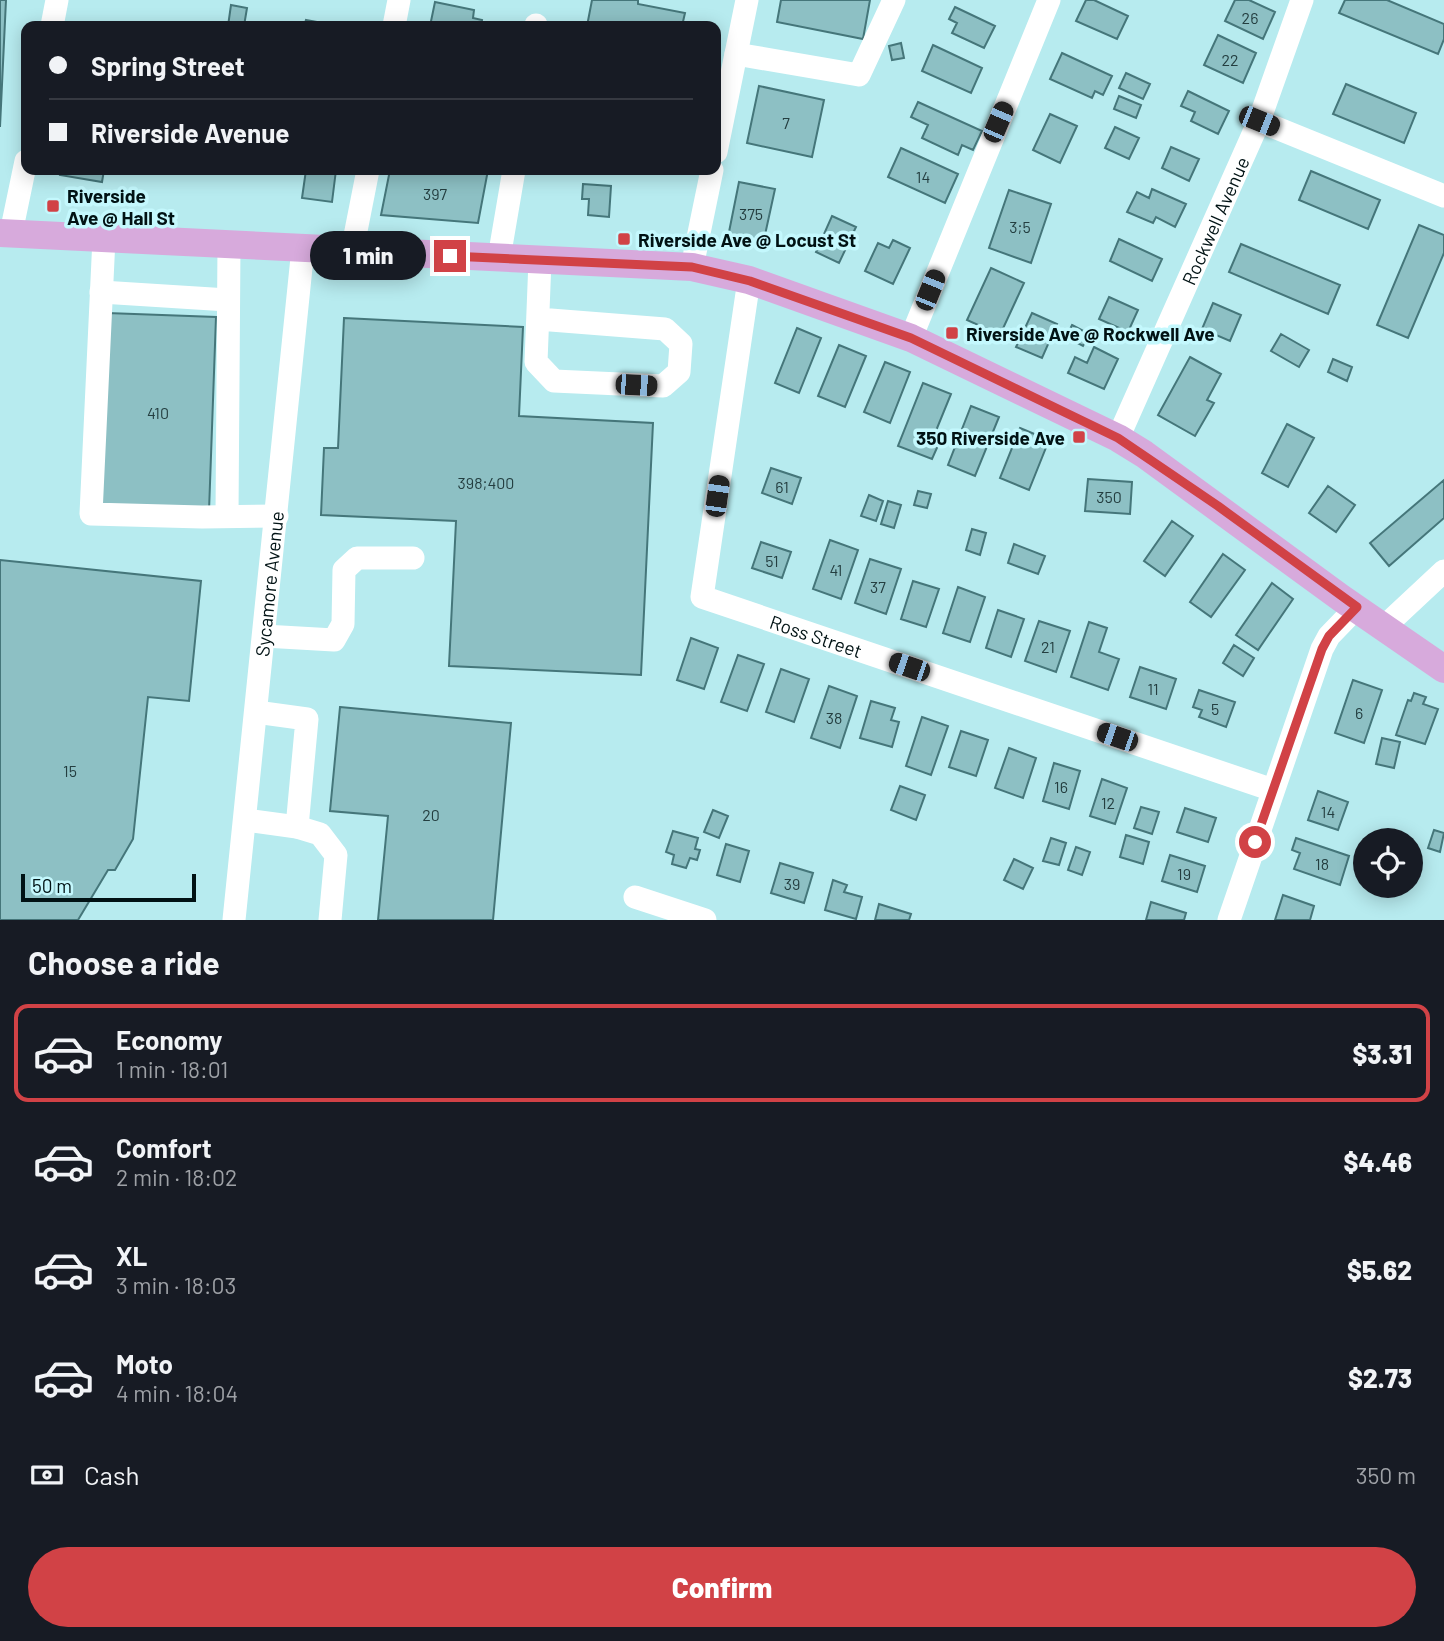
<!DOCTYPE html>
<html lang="en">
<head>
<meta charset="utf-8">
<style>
  :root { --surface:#171b24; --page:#20242c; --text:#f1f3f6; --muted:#9ea1a6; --line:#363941; --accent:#d14246 }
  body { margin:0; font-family:Barlow,sans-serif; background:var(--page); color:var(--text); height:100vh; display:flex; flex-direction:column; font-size:26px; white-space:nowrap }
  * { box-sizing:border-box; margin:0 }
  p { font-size:23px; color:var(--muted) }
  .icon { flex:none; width:38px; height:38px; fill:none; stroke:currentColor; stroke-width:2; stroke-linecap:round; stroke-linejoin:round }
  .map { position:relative; height:920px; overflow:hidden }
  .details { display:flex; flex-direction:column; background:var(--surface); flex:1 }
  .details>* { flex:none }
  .hud { position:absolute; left:21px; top:21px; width:700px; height:154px; border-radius:14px; box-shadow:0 4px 18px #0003; display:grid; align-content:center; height:154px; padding:0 28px; background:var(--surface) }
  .controls { position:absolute; left:1353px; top:828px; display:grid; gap:14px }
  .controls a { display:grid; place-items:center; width:70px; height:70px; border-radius:50%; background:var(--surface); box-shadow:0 4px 18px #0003; font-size:35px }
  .scale { position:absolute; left:21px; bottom:18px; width:175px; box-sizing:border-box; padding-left:7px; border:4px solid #011214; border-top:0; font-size:19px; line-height:24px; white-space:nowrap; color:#011214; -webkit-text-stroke:5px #c4f8fd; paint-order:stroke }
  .end { position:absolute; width:32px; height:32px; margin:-16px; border:9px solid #d14246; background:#fff; box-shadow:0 0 0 4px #fff }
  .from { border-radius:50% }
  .bubble { position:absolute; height:49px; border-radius:24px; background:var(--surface); box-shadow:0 4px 18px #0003; font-size:23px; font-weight:800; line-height:49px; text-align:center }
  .car { position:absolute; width:21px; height:42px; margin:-21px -10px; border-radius:9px; box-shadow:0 0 5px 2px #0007; background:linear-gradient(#222 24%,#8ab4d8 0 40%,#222 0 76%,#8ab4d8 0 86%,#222 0) }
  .hud b { display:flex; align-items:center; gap:24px; height:66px; font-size:26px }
  .hud b+b { border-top:2px solid var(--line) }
  .hud i { width:18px; height:18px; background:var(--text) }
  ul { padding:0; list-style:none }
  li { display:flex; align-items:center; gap:21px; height:98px; margin:0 14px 10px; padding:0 14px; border:4px solid transparent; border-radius:14px }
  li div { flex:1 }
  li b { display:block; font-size:26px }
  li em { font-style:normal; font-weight:800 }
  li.on { border-color:var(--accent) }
  li>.icon { width:63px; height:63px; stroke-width:1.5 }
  h2 { padding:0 28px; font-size:32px; line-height:84px }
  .pay { display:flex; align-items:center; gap:18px; height:77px; padding:0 28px; font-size:26px }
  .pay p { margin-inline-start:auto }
  .button { display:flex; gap:14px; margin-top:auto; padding:14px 28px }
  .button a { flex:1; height:80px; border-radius:42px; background:var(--accent); color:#fff; font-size:28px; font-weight:800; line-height:80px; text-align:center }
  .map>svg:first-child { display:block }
  .building { fill:#8dc0c4; stroke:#45767a; stroke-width:2 }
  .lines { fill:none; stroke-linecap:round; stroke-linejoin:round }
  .minor { stroke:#fff; stroke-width:23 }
  .major { stroke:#d7aadc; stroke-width:28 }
  .route { stroke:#d14246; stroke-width:9 }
  .poi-dot { fill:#d14246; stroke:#c4f8fd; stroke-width:2.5 }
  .labels { text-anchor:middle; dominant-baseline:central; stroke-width:7; stroke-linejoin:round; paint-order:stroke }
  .number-label { font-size:16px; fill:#243e40 }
  .poi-label { font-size:19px; font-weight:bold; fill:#011214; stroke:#c4f8fd; text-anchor:start }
  .street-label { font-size:19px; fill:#011214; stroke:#c4f8fd }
</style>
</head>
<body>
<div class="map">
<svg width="1444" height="920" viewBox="0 0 1444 920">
  <rect width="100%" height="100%" fill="#b7ebef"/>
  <path class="building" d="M 0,0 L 6,0 L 0,127 Z
    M 592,0 L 638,0 L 638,4 L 685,13 L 682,26 L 587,26 Z
    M 781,0 L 870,0 L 863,39 L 777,22 Z
    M 1086,0 L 1094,0 L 1128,16 L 1117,39 L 1076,21 Z
    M 1235,0 L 1249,0 L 1275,12 L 1263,39 L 1225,21 Z
    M 1345,0 L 1387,0 L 1444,24 L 1444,39 L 1438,54 L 1339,13 Z
    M 435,2 L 474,10 L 473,18 L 482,20 L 481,26 L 430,26 Z
    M 231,5 L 247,8 L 244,26 L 228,26 Z
    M 955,7 L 995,26 L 984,48 L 952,33 L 957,23 L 949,19 Z
    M 306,20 L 339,26 L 304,26 Z
    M 1218,35 L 1256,53 L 1243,83 L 1204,65 Z
    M 901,43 L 904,58 L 892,60 L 889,46 Z
    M 933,45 L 982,68 L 971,93 L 922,71 Z
    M 1062,53 L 1112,76 L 1103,95 L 1095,91 L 1092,98 L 1050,79 Z
    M 1126,73 L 1150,84 L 1143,99 L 1119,88 Z
    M 1346,84 L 1416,113 L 1404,143 L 1333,114 Z
    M 759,86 L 824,100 L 812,157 L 747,143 Z
    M 1188,91 L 1229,111 L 1218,134 L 1191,121 L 1195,112 L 1181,106 Z
    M 1119,96 L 1141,105 L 1136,118 L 1114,109 Z
    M 918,102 L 982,131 L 973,150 L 962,145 L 958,155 L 922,138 L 928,125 L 911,117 Z
    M 1050,114 L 1077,126 L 1060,163 L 1033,150 Z
    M 1115,127 L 1139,138 L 1129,159 L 1105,148 Z
    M 1171,147 L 1199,159 L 1189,181 L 1162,168 Z
    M 901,148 L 958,174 L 945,203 L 888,177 Z
    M 61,170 L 104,170 L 102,182 L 60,175 Z
    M 306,170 L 336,170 L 332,202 L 302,198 Z
    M 390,170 L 488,170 L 478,223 L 381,215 Z
    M 1311,171 L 1380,200 L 1368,229 L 1299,200 Z
    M 739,182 L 775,189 L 763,244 L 728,237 Z
    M 583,184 L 611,186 L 609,217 L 588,215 L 589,199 L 582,199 Z
    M 1152,189 L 1186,204 L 1175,227 L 1156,217 L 1153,223 L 1127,212 L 1137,192 L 1149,198 Z
    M 1009,190 L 1051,204 L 1031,263 L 989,248 Z
    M 832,216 L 856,227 L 839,263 L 816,252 Z
    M 1419,225 L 1444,235 L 1444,253 L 1408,338 L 1377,325 Z
    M 1119,239 L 1162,259 L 1152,281 L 1110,261 Z
    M 893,240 L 910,248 L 893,284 L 865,271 L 878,243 L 889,248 Z
    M 1241,244 L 1340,285 L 1328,314 L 1229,272 Z
    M 991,268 L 1024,283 L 1000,335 L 967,320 Z
    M 1109,297 L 1138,310 L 1128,332 L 1099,319 Z
    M 1213,303 L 1241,315 L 1230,341 L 1202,329 Z
    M 107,313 L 216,317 L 209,511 L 100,507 Z
    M 1032,313 L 1057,324 L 1042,358 L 1016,347 Z
    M 344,318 L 523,327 L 519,416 L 653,423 L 641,675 L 449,666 L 456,521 L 321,515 L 324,448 L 338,448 Z
    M 1072,325 L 1089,334 L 1083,346 L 1066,337 Z
    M 797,328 L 821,338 L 799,393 L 775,383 Z
    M 1281,334 L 1309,350 L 1299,367 L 1271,351 Z
    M 839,345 L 866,356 L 845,407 L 818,396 Z
    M 1094,347 L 1118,359 L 1104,389 L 1068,373 L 1075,357 L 1087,363 Z
    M 1190,357 L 1221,374 L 1207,400 L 1214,403 L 1195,436 L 1158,415 Z
    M 1333,359 L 1352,367 L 1347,381 L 1328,372 Z
    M 885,362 L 910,372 L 890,423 L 864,412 Z
    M 923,383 L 951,394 L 933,438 L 940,441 L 932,459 L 898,446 Z
    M 971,406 L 999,417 L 975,476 L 948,465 Z
    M 1287,424 L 1314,438 L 1288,487 L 1262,473 Z
    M 1020,428 L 1049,440 L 1029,490 L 1000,478 Z
    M 771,468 L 801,478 L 792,504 L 762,493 Z
    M 1088,479 L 1132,482 L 1130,514 L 1085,511 Z
    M 1444,480 L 1444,518 L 1389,566 L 1370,543 Z
    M 1328,486 L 1355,505 L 1336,532 L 1309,513 Z
    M 918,491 L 931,494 L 927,508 L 914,505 Z
    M 869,495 L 883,501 L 876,521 L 861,516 Z
    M 888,501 L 901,505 L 894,528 L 881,524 Z
    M 1172,521 L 1193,536 L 1165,576 L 1144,561 Z
    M 972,529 L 986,533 L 980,555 L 966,550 Z
    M 830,540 L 858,550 L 841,599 L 813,589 Z
    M 761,542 L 791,552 L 782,578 L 752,568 Z
    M 1014,544 L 1045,556 L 1038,574 L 1008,563 Z
    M 1223,554 L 1245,570 L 1211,617 L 1190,602 Z
    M 870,559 L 901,569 L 886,614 L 855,603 Z
    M 0,560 L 201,581 L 189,701 L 148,697 L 133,839 L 115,870 L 108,870 L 78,920 L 0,920 Z
    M 913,581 L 939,589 L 926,627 L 901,619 Z
    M 1272,583 L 1293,599 L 1258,650 L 1236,635 Z
    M 958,587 L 985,597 L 970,642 L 943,633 Z
    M 998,610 L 1024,619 L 1011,657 L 986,648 Z
    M 1039,621 L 1070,631 L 1056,672 L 1025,661 Z
    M 1089,622 L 1107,628 L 1099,652 L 1119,659 L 1108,690 L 1071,677 Z
    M 691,638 L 718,648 L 704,689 L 677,680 Z
    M 1234,645 L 1254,658 L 1243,676 L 1223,663 Z
    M 738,655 L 764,664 L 747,711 L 721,702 Z
    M 1140,667 L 1176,679 L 1166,709 L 1130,697 Z
    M 781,669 L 809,679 L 794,722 L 766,712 Z
    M 1353,680 L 1382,690 L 1364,743 L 1335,733 Z
    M 829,686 L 857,696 L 840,748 L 811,738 Z
    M 1199,690 L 1235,702 L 1226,727 L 1199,717 L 1202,710 L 1193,707 Z
    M 1414,693 L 1426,697 L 1423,704 L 1438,709 L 1425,744 L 1396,735 L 1408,700 L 1411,701 Z
    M 871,701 L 895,708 L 891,720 L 899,722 L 892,747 L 860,738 Z
    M 340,707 L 511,723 L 493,920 L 378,920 L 388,816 L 330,811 Z
    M 922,717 L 948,726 L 931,775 L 906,766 Z
    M 961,731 L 988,740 L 976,776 L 949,767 Z
    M 1382,738 L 1400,742 L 1394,768 L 1376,764 Z
    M 1009,748 L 1036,758 L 1023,798 L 995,788 Z
    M 1054,763 L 1080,771 L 1069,809 L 1043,801 Z
    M 1102,779 L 1127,788 L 1115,824 L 1090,816 Z
    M 900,786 L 925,795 L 916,820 L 891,810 Z
    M 1318,791 L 1348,802 L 1338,830 L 1308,820 Z
    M 1141,807 L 1159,812 L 1152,834 L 1134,828 Z
    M 1185,808 L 1216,818 L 1208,842 L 1177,832 Z
    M 713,810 L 728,816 L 719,838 L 704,832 Z
    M 1434,830 L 1444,833 L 1440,852 L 1428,848 Z
    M 673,831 L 698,838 L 695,849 L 700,850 L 697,860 L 690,858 L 686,868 L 672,864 L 674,855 L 666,852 Z
    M 1126,835 L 1149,842 L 1143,864 L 1120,857 Z
    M 1051,838 L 1066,843 L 1059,865 L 1043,861 Z
    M 1296,838 L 1349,856 L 1340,885 L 1294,869 L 1300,853 L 1292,850 Z
    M 726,844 L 749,851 L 740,882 L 717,875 Z
    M 1076,847 L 1090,852 L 1082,875 L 1068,870 Z
    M 1170,855 L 1205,866 L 1197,892 L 1162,881 Z
    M 1014,859 L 1033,868 L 1023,889 L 1004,880 Z
    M 780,863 L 813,873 L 804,903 L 771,893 Z
    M 833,880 L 847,885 L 844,892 L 862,897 L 856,919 L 825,910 Z
    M 1283,895 L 1314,906 L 1310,920 L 1275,920 Z
    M 1151,902 L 1186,913 L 1184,920 L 1146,920 Z
    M 879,904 L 911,914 L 909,920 L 875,920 Z"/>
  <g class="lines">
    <g class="minor">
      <path d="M 52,26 L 57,0"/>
      <path d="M 394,26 L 399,0"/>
      <path d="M 536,26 L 536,25"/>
      <path d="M 736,54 L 859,75 L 894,0"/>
      <path d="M 1259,121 L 1444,196"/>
      <path d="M 716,152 L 747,0"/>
      <path d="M 11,233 L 26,161"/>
      <path d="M 104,238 L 91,514 L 202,517 L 277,516"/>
      <path d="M 352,251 L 368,170"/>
      <path d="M 499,258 L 514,170"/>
      <path d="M 692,267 L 712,170"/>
      <path id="s1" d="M 749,280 L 702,597 L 1273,790"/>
      <path d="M 101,292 L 228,300"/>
      <path d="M 538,319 L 665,329 L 681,344 L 679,372 L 663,386 L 554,381 L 536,362 L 540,260"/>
      <path d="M 911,338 L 1049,0"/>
      <path id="s2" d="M 1118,438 L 1259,121 L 1302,0"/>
      <path d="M 227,516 L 229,244"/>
      <path d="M 1384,627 L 1444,571"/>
      <path d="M 264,636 L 334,640 L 343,624 L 344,570 L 357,558 L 413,558"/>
      <path d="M 256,712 L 307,719 L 297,827"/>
      <path d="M 245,820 L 297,827 L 320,834 L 336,855 L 330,920"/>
      <path d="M 635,897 L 705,920"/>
      <path id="s3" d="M 234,920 L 303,248"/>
      <path d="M 1229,920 L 1322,649 L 1329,636 L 1357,607"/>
    </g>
    <path class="major" d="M 0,233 L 692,267 L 749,280 L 911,338 L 1118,438 L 1144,454 L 1341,598 L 1444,669"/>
  </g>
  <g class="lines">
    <path class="route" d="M 450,256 L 692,267 L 750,281 L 911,338 L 1118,438 L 1218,506 L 1357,607 L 1329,636 L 1322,649 L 1255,842"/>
  </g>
  <g class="poi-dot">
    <rect x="46" y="199" width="14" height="14" rx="3.5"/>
    <rect x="617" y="232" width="14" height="14" rx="3.5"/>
    <rect x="945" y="326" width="14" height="14" rx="3.5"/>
    <rect x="1072" y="430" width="14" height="14" rx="3.5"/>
  </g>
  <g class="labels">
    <g class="number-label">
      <text x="1250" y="17">26</text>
      <text x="1230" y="59">22</text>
      <text x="786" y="122">7</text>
      <text x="923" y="176">14</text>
      <text x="435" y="193">397</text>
      <text x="751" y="213">375</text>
      <text x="1020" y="226">3;5</text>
      <text x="158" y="412">410</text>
      <text x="486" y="482">398;400</text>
      <text x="782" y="486">61</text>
      <text x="1109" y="496">350</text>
      <text x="772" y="560">51</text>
      <text x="836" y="569">41</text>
      <text x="878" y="586">37</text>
      <text x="1048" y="646">21</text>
      <text x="1153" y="688">11</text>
      <text x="1215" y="708">5</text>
      <text x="1359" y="712">6</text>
      <text x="834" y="717">38</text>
      <text x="70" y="770">15</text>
      <text x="1061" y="786">16</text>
      <text x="1108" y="802">12</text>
      <text x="1328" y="811">14</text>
      <text x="431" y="814">20</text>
      <text x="1322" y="863">18</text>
      <text x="1184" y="873">19</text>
      <text x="792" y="883">39</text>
    </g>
    <g class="poi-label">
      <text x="67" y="195">Riverside<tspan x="67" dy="22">Ave @ Hall St</tspan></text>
      <text x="638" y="239">Riverside Ave @ Locust St</text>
      <text x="966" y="333">Riverside Ave @ Rockwell Ave</text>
      <text x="1065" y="437" text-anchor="end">350 Riverside Ave</text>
    </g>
    <g class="street-label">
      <text stroke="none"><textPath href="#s2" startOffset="238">Rockwell Avenue</textPath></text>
      <text stroke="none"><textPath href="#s3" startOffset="338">Sycamore Avenue</textPath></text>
      <text stroke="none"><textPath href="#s1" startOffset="441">Ross Street</textPath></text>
    </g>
  </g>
</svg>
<div class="controls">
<a><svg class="icon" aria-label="locate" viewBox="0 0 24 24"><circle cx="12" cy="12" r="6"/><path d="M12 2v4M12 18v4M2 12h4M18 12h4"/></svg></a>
</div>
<div class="scale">50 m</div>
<i class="end from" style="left:1255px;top:842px"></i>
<i class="end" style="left:450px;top:256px"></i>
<div class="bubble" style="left:310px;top:231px;width:116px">1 min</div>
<i class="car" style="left:1259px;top:121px;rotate:112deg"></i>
<i class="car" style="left:998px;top:122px;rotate:23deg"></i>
<i class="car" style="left:930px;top:290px;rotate:22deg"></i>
<i class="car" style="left:636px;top:385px;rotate:93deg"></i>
<i class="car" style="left:717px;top:496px;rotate:8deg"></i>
<i class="car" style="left:909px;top:667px;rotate:289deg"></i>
<i class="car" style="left:1117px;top:737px;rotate:289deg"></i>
<div class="hud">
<b><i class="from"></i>Spring Street</b>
<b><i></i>Riverside Avenue</b>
</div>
</div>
<section class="details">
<h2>Choose a ride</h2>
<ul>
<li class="on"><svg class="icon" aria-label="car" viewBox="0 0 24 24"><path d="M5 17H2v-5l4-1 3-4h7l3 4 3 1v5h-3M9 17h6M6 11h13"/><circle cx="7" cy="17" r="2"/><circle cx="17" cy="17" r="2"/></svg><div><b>Economy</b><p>1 min · 18:01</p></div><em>$3.31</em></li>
<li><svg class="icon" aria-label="car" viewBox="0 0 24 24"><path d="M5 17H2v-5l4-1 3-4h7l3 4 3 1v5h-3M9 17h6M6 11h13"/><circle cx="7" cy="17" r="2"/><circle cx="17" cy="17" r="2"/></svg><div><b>Comfort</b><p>2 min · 18:02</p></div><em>$4.46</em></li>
<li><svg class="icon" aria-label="car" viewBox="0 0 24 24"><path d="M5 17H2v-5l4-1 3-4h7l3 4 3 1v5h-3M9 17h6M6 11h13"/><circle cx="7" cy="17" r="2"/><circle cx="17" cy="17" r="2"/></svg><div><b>XL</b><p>3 min · 18:03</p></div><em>$5.62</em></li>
<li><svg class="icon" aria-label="car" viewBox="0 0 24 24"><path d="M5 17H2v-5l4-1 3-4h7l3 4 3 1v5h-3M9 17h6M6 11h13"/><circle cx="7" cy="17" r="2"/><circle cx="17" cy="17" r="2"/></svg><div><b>Moto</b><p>4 min · 18:04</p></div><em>$2.73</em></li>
</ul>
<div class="pay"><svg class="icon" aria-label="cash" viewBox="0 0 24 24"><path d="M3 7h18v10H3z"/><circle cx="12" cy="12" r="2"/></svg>Cash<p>350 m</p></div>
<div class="button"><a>Confirm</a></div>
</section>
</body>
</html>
